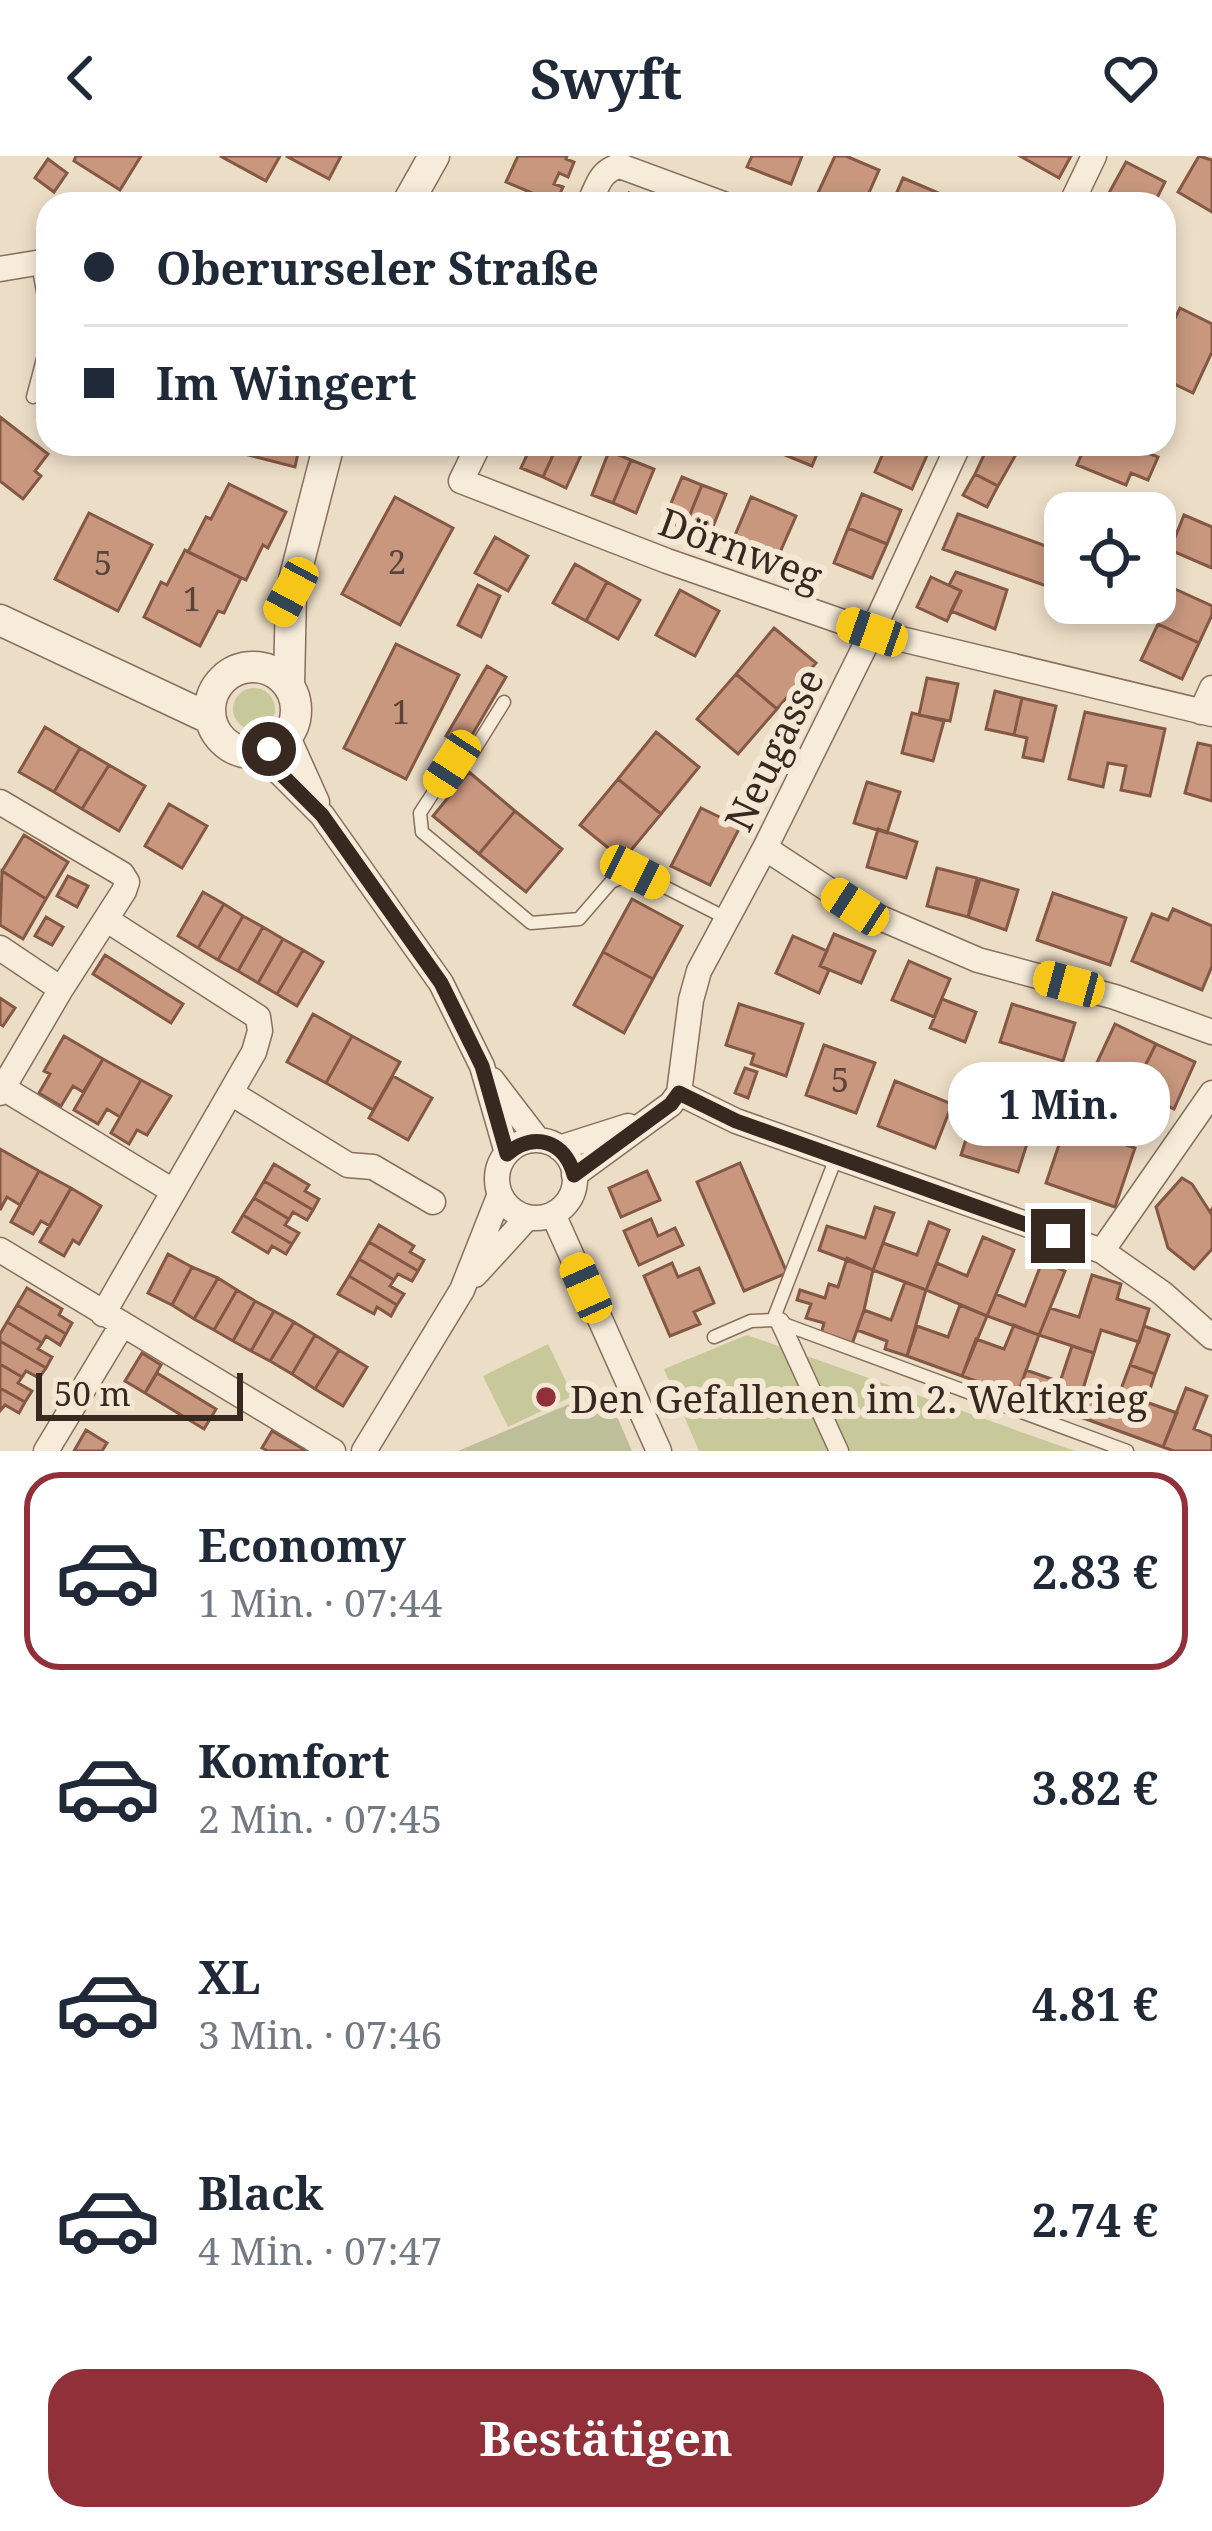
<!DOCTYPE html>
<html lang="de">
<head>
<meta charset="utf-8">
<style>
  :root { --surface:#fff; --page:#f6f6f7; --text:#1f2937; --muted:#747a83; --line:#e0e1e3; --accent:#923039 }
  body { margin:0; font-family:"Noto Serif",serif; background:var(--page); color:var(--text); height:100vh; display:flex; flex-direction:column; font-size:45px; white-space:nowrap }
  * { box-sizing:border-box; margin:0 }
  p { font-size:39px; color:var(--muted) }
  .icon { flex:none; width:66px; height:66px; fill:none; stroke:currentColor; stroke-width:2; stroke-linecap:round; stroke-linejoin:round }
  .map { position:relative; height:1295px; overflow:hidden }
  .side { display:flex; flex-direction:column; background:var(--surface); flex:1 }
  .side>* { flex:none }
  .hud { position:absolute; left:36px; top:36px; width:1140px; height:264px; border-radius:36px; box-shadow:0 6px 18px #0003; display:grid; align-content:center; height:264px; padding:0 48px; background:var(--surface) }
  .fabs { position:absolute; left:1044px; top:336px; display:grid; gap:24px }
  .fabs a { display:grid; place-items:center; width:132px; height:132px; border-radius:24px; background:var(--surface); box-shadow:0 6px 18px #0003; font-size:60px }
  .scale { position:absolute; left:36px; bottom:30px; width:207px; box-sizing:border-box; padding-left:12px; border:6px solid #372920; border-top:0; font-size:33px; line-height:42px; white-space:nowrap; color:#372920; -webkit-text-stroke:9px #f4e8d5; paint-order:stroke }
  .end { position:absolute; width:54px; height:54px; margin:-27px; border:15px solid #372920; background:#fff; box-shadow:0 0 0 6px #fff }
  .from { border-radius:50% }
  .bubble { position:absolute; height:84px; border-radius:36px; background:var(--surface); box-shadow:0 6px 18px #0003; font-size:39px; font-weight:700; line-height:84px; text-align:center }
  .car { position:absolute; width:36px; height:72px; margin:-36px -18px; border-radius:15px; box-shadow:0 0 9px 3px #0007; background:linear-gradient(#f5c518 24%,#345 0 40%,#f5c518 0 76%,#345 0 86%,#f5c518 0) }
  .hud b { display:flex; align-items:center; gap:42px; height:114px; font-size:45px }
  .hud b+b { border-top:3px solid var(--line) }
  .hud i { width:30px; height:30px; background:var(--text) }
  ul { padding:21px 0 0; list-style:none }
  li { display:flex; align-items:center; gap:36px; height:198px; margin:0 24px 18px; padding:0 24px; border:6px solid transparent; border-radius:36px }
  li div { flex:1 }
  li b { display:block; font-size:45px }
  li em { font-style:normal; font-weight:700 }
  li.active { border-color:var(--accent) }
  li>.icon { width:108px; height:108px; stroke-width:1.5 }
  .button { display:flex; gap:24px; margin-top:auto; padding:24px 48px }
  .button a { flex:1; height:138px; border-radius:36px; background:var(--accent); color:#fff; font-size:48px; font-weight:700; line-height:138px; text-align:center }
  header { display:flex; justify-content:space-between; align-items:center; height:156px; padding:0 48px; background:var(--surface); font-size:54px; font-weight:700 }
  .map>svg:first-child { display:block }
  .green { fill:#c8c99a }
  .cemetery { fill:#bdbf99 }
  .building { fill:#c8977e; stroke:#845844; stroke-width:3 }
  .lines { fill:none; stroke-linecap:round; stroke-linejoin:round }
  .service-casing { stroke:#866f5d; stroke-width:15 }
  .pedestrian-casing { stroke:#866f5d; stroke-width:21 }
  .minor-casing { stroke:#866f5d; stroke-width:27 }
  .tertiary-casing { stroke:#866f5d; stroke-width:33 }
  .service { stroke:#f7ecd9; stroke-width:12 }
  .pedestrian { stroke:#f7ecd9; stroke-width:18 }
  .minor { stroke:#f7ecd9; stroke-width:24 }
  .tertiary { stroke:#f7ecd9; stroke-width:30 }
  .route { stroke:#372920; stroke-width:15 }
  .poi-dot { fill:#923039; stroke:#f4e8d5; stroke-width:4.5 }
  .labels { text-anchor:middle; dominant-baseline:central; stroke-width:12; stroke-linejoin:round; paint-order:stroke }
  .number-label { font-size:33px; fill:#5b4438 }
  .street-label { font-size:39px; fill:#372920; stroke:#f4e8d5 }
  .poi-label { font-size:39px; fill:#372920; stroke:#f4e8d5; text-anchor:start }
</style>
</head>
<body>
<header><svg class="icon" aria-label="back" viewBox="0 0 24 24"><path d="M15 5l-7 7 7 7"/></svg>Swyft<svg class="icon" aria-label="heart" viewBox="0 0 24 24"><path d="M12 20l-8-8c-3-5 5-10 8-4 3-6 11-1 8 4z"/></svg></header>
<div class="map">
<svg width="1212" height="1295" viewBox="0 0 1212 1295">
  <rect width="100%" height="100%" fill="#ecddc6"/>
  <path class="green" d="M233 553a21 21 0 1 1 42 0a21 21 0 1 1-42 0Z
    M 747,1179 L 1075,1295 L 699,1295 L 664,1213 Z
    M 548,1188 L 573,1240 L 508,1271 L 483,1220 Z"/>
  <path class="cemetery" d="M 605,1233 L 632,1295 L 458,1295 Z"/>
  <path class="building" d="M 76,0 L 141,0 L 120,34 L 74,5 Z
    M 220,0 L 280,0 L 266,25 Z
    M 286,0 L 341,0 L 329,23 Z
    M 518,0 L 567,0 L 566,3 L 574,6 L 568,21 L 559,17 L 554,28 L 563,31 L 556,47 L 506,26 Z
    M 752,0 L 802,0 L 791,28 L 747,11 Z
    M 835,0 L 846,0 L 879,14 L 864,48 L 837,48 L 817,39 Z
    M 1020,0 L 1071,0 L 1059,22 Z
    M 1199,0 L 1212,4 L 1212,56 L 1178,36 Z
    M 48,3 L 67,17 L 54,36 L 35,22 Z
    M 1126,6 L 1165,26 L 1154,48 L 1103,48 Z
    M 903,22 L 948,41 L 945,48 L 892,48 Z
    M 629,37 L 656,48 L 624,48 Z
    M 490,38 L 513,48 L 485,48 Z
    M 1180,152 L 1212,168 L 1212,196 L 1193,237 L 1164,223 L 1164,185 Z
    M 0,261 L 48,298 L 35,315 L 41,320 L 23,343 L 0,325 Z
    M 230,288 L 300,288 L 295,311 L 229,294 Z
    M 532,288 L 558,288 L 543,321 L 521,312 Z
    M 558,288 L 586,288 L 566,332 L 543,321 Z
    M 758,288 L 821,288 L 812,310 Z
    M 887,288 L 908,288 L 928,297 L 912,333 L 875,316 Z
    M 989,288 L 1010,288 L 1019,293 L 998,330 L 975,318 Z
    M 1086,288 L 1126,288 L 1158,301 L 1148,324 L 1131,317 L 1126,329 L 1077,309 Z
    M 609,295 L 631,304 L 613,347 L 592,339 Z
    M 631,304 L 654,313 L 636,357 L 613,347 Z
    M 975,318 L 998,330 L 987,351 L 963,339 Z
    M 682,321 L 702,329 L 684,373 L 664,364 Z
    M 229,328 L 286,356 L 268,392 L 263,389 L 246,424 L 188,396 L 206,361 L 211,363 Z
    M 702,329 L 726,338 L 708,383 L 684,373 Z
    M 862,338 L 901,354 L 887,388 L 848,372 Z
    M 395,341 L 453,372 L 400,469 L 342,438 Z
    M 751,341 L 796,360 L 777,403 L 733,384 Z
    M 89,357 L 152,389 L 118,455 L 55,423 Z
    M 958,358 L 1065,397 L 1055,433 L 943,393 Z
    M 1184,359 L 1212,371 L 1212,412 L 1170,394 Z
    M 848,372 L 887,388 L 872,422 L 834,407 Z
    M 495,381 L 528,400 L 508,435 L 475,417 Z
    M 185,394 L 241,422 L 224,457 L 218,455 L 200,490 L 144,461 L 161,426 L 167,429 Z
    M 575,408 L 607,426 L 586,465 L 553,447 Z
    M 956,416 L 1007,434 L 995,473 L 951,455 L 961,435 L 949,429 Z
    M 931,421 L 961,435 L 947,465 L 917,451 Z
    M 607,426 L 640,444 L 618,483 L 586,465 Z
    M 478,429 L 500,440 L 481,481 L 458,469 Z
    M 1175,433 L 1212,450 L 1212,459 L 1199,487 L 1158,468 Z
    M 680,434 L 719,455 L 695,500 L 656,479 Z
    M 1158,468 L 1199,487 L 1182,523 L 1141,504 Z
    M 774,472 L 816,507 L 777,553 L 736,518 Z
    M 396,488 L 459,519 L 406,623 L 344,592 Z
    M 487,510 L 506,521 L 465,591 L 446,580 Z
    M 736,518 L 777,553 L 738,598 L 697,563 Z
    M 927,522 L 958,528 L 950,565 L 919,559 Z
    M 995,535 L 1022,542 L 1014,579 L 986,573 Z
    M 1022,542 L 1056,550 L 1043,605 L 1023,601 L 1027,582 L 1014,579 Z
    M 1085,556 L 1165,573 L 1150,640 L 1121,634 L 1126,610 L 1108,607 L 1103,631 L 1069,623 Z
    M 912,557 L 944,565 L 933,605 L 902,597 Z
    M 45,571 L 80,592 L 54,636 L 19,616 Z
    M 656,576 L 699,611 L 661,658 L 618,623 Z
    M 1198,587 L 1212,590 L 1212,645 L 1185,637 Z
    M 80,592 L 109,609 L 82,653 L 54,636 Z
    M 109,609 L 145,630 L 119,675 L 82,653 Z
    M 469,616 L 515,655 L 479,698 L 433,660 Z
    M 618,623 L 661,658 L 623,704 L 580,669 Z
    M 867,626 L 900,636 L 887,677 L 854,667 Z
    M 169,648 L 207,670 L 182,712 L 145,690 Z
    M 701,652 L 740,671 L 710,729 L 671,710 Z
    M 515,655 L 562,693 L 526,736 L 479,698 Z
    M 878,673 L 917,686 L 906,722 L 867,711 Z
    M 24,679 L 68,706 L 46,743 L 2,715 Z
    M 937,712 L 977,722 L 968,761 L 927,750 Z
    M 2,715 L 46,743 L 23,783 L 0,769 Z
    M 68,720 L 88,730 L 77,751 L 57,740 Z
    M 980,723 L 1018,734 L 1006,774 L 968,761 Z
    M 203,736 L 224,748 L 198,792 L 178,780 Z
    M 1053,737 L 1126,762 L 1110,809 L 1037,784 Z
    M 632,743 L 682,770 L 653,823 L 603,796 Z
    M 224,748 L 243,760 L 218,804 L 198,792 Z
    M 1173,753 L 1212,770 L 1212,810 L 1202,834 L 1132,805 L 1152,758 L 1168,764 Z
    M 243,760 L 263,771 L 238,815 L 218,804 Z
    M 46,761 L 63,771 L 52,789 L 35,780 Z
    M 263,771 L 283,783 L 258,827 L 238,815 Z
    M 834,778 L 875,795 L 861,827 L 820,810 Z
    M 793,780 L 827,795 L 820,810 L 829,814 L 819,837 L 776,817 Z
    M 283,783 L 303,794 L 277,838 L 258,827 Z
    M 303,794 L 323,806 L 297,850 L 277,838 Z
    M 603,796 L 653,823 L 624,877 L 574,849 Z
    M 105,799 L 183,848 L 171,867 L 93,818 Z
    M 909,805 L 950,823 L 934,861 L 892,844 Z
    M 0,842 L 15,852 L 3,870 L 0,868 Z
    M 942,843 L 976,856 L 965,886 L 930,872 Z
    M 739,848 L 803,868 L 786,920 L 751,908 L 754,898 L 726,889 Z
    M 1012,848 L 1075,867 L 1063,905 L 1000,886 Z
    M 313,858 L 352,880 L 326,927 L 287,906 Z
    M 1115,868 L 1156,888 L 1133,934 L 1093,915 Z
    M 64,880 L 103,903 L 83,936 L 73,930 L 61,950 L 39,937 L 50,918 L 44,915 Z
    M 352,880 L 400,906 L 373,954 L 326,927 Z
    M 1156,888 L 1195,906 L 1174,953 L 1133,934 Z
    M 824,889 L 875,907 L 856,957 L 806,939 Z
    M 103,903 L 141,924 L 120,961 L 107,953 L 98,968 L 74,954 Z
    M 745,912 L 757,916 L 748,942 L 735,937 Z
    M 393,920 L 432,942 L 408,984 L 369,962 Z
    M 141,924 L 171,940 L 147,979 L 137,974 L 129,988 L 111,977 Z
    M 895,925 L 952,948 L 935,992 L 878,970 Z
    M 975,955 L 1032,972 L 1018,1016 L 961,999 Z
    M 1066,968 L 1135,992 L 1115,1051 L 1046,1027 Z
    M 0,993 L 39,1015 L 20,1049 L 7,1041 L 0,1054 Z
    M 740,1007 L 787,1117 L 744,1135 L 697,1026 Z
    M 274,1008 L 309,1029 L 305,1035 L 319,1043 L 313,1054 L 264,1025 Z
    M 39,1015 L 71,1032 L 50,1070 L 41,1065 L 33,1078 L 11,1066 Z
    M 647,1015 L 660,1044 L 621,1061 L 609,1032 Z
    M 1182,1022 L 1192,1028 L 1210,1056 L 1212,1053 L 1212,1093 L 1194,1113 L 1168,1092 L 1156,1051 Z
    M 264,1025 L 313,1054 L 307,1064 L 293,1056 L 289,1063 L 254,1042 Z
    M 71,1032 L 101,1050 L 79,1088 L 73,1084 L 64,1100 L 40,1086 Z
    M 254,1042 L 289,1063 L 285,1069 L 299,1077 L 292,1088 L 243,1059 Z
    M 875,1051 L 894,1057 L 873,1114 L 819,1094 L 827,1070 L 865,1082 Z
    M 243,1059 L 292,1088 L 286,1098 L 272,1090 L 268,1097 L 233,1076 Z
    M 651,1063 L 658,1080 L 675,1072 L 683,1089 L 639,1109 L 624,1075 Z
    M 929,1066 L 949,1074 L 926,1134 L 873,1114 L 883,1087 L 917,1099 Z
    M 379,1069 L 414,1090 L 410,1096 L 424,1104 L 418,1115 L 369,1086 Z
    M 983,1081 L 1014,1094 L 987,1160 L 926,1134 L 937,1107 L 967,1120 Z
    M 369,1086 L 418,1115 L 412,1125 L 398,1118 L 394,1124 L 359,1103 Z
    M 168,1098 L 192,1111 L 172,1149 L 148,1137 Z
    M 847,1102 L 873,1114 L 864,1154 L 852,1188 L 821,1178 L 824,1167 L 806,1162 L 811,1148 L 797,1144 L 800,1134 L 825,1142 L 829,1128 L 838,1131 Z
    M 359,1103 L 394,1124 L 390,1130 L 404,1138 L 397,1149 L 349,1120 Z
    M 1042,1106 L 1065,1115 L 1039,1179 L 987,1160 L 996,1138 L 1025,1150 Z
    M 672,1107 L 678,1121 L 699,1112 L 714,1147 L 694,1156 L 700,1168 L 670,1180 L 644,1120 Z
    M 192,1111 L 218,1122 L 194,1163 L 172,1149 Z
    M 1092,1119 L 1121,1128 L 1117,1143 L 1149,1153 L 1139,1186 L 1101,1174 L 1094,1197 L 1039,1179 L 1050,1152 L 1079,1161 Z
    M 349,1120 L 397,1149 L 391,1160 L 377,1151 L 374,1158 L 338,1138 Z
    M 218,1122 L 237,1134 L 214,1174 L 194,1163 Z
    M 905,1126 L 926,1134 L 907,1200 L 885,1193 L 887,1185 L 857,1174 L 864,1154 L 891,1164 Z
    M 27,1132 L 62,1153 L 59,1159 L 72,1167 L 66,1178 L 17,1149 Z
    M 237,1134 L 255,1145 L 233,1185 L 214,1174 Z
    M 255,1145 L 274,1155 L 251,1195 L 233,1185 Z
    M 17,1149 L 66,1178 L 60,1189 L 46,1180 L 42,1187 L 7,1166 Z
    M 960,1149 L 987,1160 L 962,1220 L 907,1200 L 917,1170 L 948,1181 Z
    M 274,1155 L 294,1166 L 270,1205 L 251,1195 Z
    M 7,1166 L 42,1187 L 38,1193 L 52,1201 L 46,1212 L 0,1185 L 0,1178 Z
    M 294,1166 L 315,1179 L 292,1218 L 270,1205 Z
    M 1014,1169 L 1039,1179 L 1017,1240 L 962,1220 L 976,1183 L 1004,1193 Z
    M 1144,1170 L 1169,1179 L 1155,1218 L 1130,1209 Z
    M 315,1179 L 339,1194 L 315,1233 L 292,1218 Z
    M 0,1185 L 46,1212 L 39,1222 L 26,1215 L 22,1221 L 0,1208 Z
    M 1072,1190 L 1094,1197 L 1075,1259 L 1017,1240 L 1026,1214 L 1060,1226 Z
    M 339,1194 L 367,1211 L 343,1250 L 315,1233 Z
    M 142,1197 L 161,1209 L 145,1237 L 125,1225 Z
    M 0,1208 L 22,1221 L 18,1227 L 32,1235 L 25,1246 L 0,1232 Z
    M 1130,1209 L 1155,1218 L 1146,1246 L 1177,1257 L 1163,1291 L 1075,1259 L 1083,1237 L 1115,1249 Z
    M 157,1217 L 216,1253 L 204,1273 L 145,1237 Z
    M 0,1232 L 25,1246 L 19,1257 L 5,1249 L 0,1255 Z
    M 1186,1232 L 1207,1240 L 1194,1273 L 1212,1280 L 1212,1295 L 1174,1295 L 1163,1291 Z
    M 86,1274 L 107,1287 L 102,1295 L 74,1295 Z
    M 272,1275 L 307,1295 L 268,1295 L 262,1292 Z"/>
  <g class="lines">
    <defs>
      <path id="service" d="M 38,108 L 48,163
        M 33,241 L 48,184
        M 504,546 L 471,599 L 452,608 L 420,657 L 422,676 L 531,767 L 579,763 L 611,726 L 635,716 L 726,762
        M 773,1164 L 836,1002
        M 714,1181 L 751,1165 L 773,1164 L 1127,1295"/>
      <path id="pedestrian" d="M 780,1166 L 839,1295"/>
      <path id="minor" d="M 589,48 C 597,31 600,14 620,10 L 723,48
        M 1071,48 L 1094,0
        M 0,113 L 48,105
        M 479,288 L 461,325 L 667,405 L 872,476 L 1212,558
        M 1201,556 L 1212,532
        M 287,579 L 317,646
        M 259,596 L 322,659 L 441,827 L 482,910 L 507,997
        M 0,646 L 122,718 L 127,726 L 124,735 L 61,833 L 0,937
        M 765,692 L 855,751 L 978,804 L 1115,841 L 1212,876
        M 0,792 L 61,833
        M 492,924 L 538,984
        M 3,932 L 173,1035
        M 231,937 L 348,1009 L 373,1011 L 433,1046
        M 679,937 L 736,965 L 1102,1095 L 1162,1137 L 1212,1181
        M497 1023a39 39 0 1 1 78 0a39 39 0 1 1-78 0Z
        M 559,992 L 628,970
        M 574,1019 L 671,948 L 679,937 L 691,844 L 699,815 L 765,692 L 872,476 L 959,288
        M 553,1058 L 659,1295
        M 0,1094 L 333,1295
        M 1102,1095 L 1212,937
        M 475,1119 L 528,1061
        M 103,1158 L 254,896 L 260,875 L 258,861 L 107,764
        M 46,1295 L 122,1169
        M 364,1295 L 462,1134 L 500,1038"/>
      <path id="tertiary" d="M 407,48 L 434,0
        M 0,464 L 211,563
        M210 554a43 43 0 1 1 86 0a43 43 0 1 1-86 0Z
        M 289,530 L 291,436 L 329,288"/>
    </defs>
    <use href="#service" class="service-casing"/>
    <use href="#pedestrian" class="pedestrian-casing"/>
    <use href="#minor" class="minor-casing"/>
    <use href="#tertiary" class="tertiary-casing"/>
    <use href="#service" class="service"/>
    <use href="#pedestrian" class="pedestrian"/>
    <use href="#minor" class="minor"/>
    <use href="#tertiary" class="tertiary"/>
  </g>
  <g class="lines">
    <path class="route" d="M 269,593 L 259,596 L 322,659 L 441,827 L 482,910 L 507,998 C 534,975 565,985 574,1019 L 671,948 L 679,937 L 736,965 L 1058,1080"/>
  </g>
  <circle class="poi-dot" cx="546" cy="1241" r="12"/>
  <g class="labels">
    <g class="number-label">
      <text x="397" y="405">2</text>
      <text x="103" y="406">5</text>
      <text x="192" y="442">1</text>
      <text x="401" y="555">1</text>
      <text x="840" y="923">5</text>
    </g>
    <g class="street-label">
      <text transform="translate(741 392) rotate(20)">Dörnweg</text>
      <text transform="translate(773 593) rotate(-64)">Neugasse</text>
    </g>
    <g class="poi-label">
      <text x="570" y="1241">Den Gefallenen im 2. Weltkrieg</text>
    </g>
  </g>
</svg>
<div class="fabs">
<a><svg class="icon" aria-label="locate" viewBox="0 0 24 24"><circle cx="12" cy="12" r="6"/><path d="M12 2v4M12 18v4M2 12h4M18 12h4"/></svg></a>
</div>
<div class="scale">50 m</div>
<i class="end from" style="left:269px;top:593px"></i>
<i class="end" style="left:1058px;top:1080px"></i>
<div class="bubble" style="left:948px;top:906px;width:222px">1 Min.</div>
<i class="car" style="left:291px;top:436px;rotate:208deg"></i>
<i class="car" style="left:872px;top:476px;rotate:289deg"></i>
<i class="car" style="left:452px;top:608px;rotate:213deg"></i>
<i class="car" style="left:635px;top:716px;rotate:117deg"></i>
<i class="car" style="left:855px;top:751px;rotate:303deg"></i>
<i class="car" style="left:1069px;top:828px;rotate:285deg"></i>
<i class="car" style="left:586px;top:1132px;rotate:336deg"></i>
<div class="hud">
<b><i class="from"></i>Oberurseler Straße</b>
<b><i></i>Im Wingert</b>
</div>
</div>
<section class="side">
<ul>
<li class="active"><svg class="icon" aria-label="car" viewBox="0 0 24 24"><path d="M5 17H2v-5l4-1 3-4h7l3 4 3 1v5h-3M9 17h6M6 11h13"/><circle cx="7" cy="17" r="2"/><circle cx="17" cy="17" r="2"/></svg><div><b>Economy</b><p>1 Min. · 07:44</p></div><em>2.83 €</em></li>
<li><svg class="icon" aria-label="car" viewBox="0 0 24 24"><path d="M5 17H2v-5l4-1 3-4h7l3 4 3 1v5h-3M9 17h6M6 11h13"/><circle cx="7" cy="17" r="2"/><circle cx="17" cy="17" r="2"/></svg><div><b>Komfort</b><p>2 Min. · 07:45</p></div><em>3.82 €</em></li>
<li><svg class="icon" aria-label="car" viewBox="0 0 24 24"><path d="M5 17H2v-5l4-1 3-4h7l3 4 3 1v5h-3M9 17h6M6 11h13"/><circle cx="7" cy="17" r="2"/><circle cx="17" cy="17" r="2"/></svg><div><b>XL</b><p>3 Min. · 07:46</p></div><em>4.81 €</em></li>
<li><svg class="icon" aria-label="car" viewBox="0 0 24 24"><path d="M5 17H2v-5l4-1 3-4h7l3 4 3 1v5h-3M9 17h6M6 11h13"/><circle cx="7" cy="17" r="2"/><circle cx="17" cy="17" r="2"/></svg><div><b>Black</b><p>4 Min. · 07:47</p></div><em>2.74 €</em></li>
</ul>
<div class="button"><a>Bestätigen</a></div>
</section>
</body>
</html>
